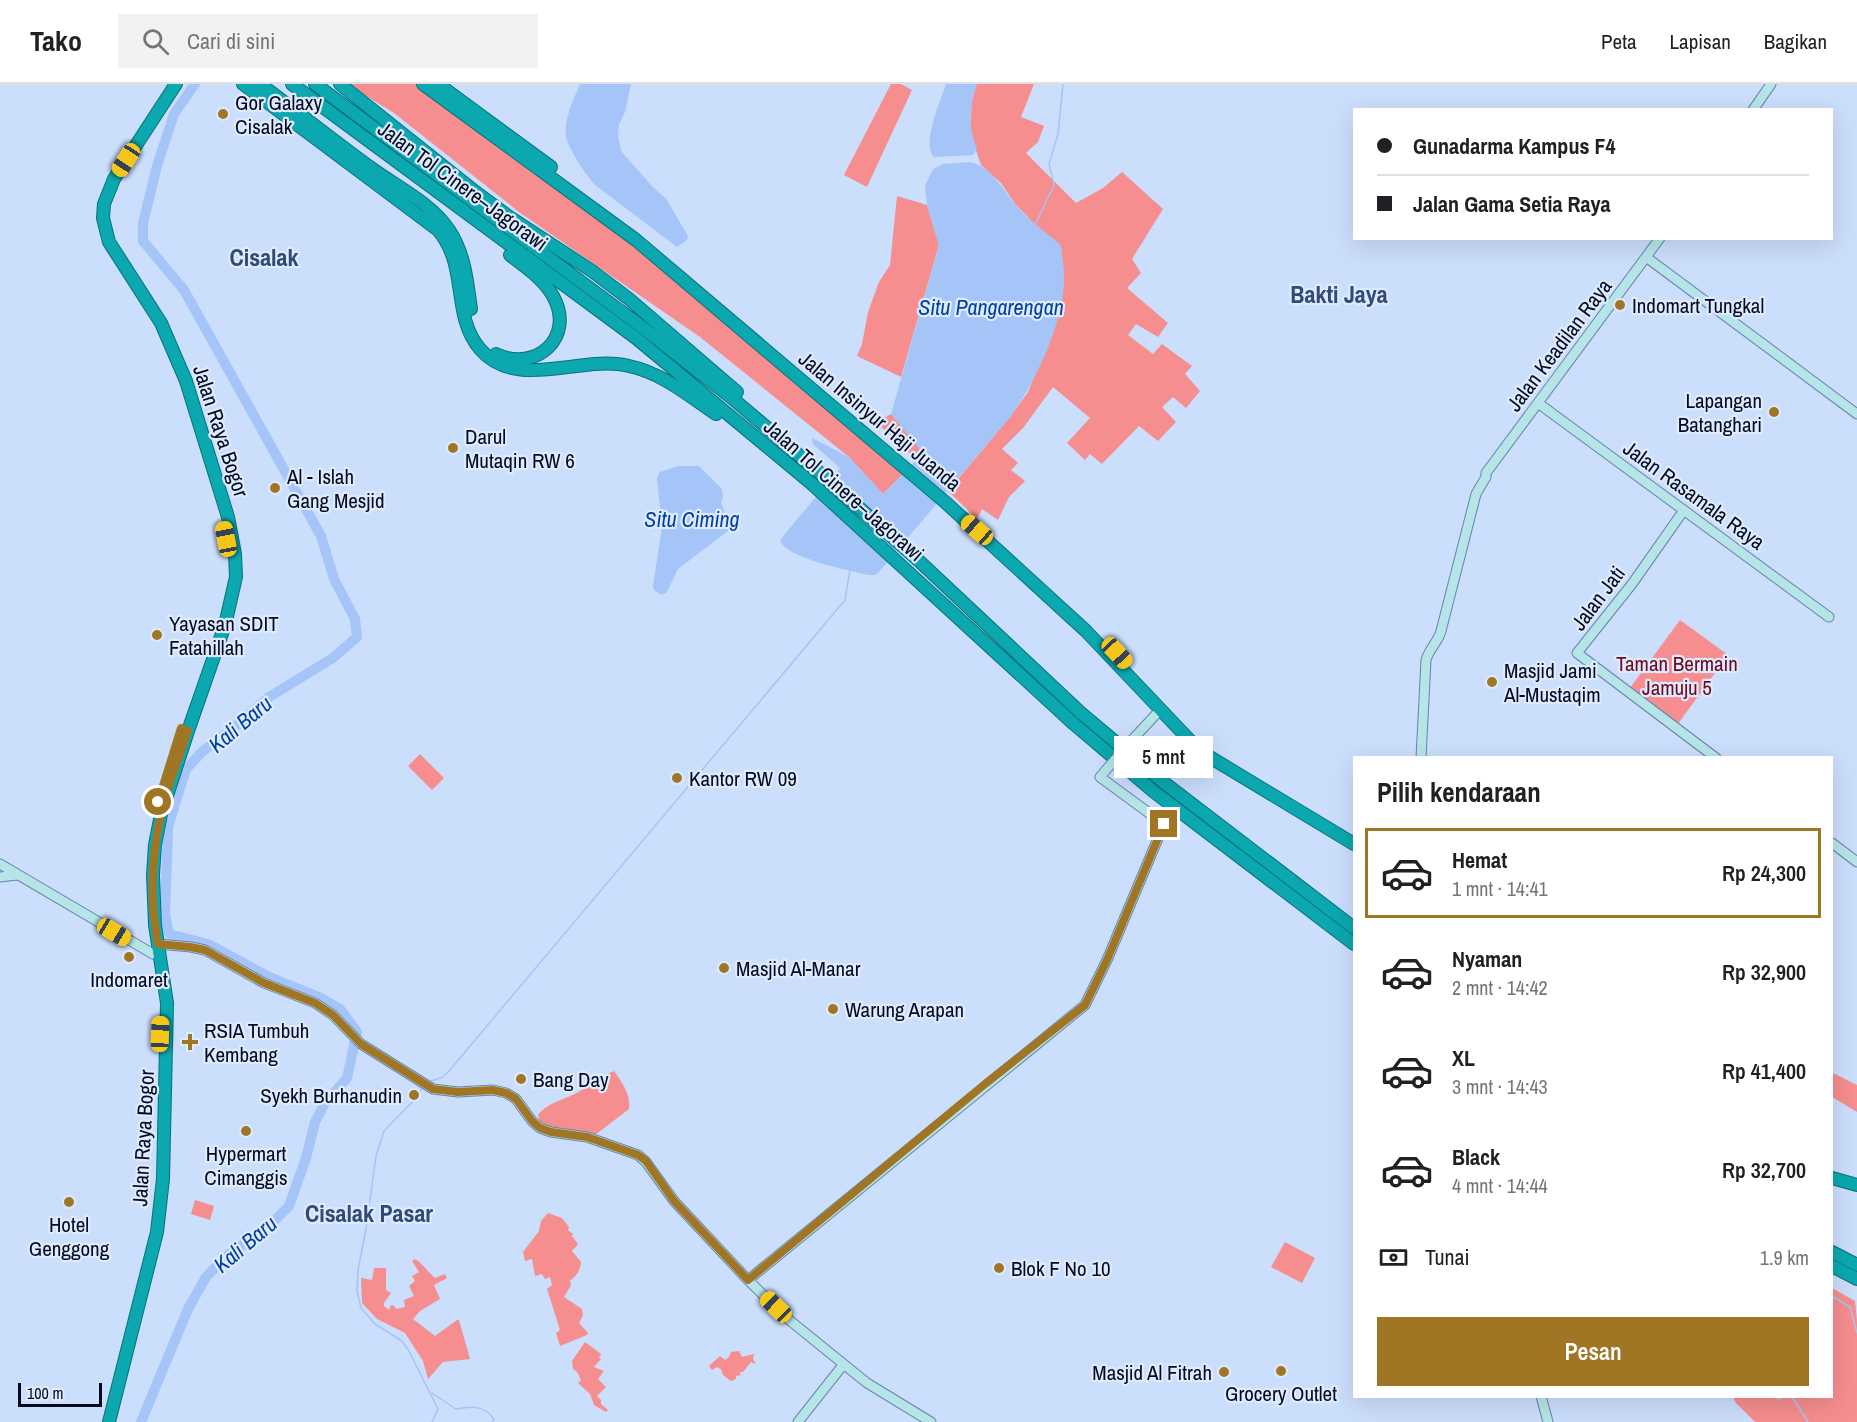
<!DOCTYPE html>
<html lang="id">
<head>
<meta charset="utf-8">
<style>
  :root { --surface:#fff; --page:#f2f2f2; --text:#202124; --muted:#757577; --line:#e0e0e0; --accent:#a07625 }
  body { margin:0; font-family:"Archivo Narrow",sans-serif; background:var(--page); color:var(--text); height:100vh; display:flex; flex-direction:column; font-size:22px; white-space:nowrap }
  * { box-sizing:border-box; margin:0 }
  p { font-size:20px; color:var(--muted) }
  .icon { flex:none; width:33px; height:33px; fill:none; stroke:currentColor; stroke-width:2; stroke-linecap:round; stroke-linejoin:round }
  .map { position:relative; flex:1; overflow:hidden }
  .side { position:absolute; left:1353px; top:672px; width:480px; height:642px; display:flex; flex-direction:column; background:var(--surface); border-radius:0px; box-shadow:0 6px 24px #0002 }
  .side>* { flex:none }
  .guide { position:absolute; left:1353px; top:24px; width:480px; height:132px; border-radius:0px; box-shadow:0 6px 24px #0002; display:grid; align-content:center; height:132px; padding:0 24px; background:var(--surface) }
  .scale { position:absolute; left:18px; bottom:15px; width:84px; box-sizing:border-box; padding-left:6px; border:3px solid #040c1c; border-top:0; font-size:16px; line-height:21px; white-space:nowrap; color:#040c1c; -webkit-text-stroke:4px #deeaff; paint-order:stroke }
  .end { position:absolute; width:27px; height:27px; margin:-14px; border:8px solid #a07625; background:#fff; box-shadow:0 0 0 3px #fff }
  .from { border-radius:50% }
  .bubble { position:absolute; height:42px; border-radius:0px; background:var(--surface); box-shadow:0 6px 24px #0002; font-size:20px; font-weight:600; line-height:42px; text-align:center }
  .car { position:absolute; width:18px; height:36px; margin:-18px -9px; border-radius:8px; box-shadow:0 0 4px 2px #0007; background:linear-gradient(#f5c518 24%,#345 0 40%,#f5c518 0 76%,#345 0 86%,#f5c518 0) }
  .guide b { display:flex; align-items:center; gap:21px; height:57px; font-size:22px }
  .guide b+b { border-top:2px solid var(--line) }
  .guide i { width:15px; height:15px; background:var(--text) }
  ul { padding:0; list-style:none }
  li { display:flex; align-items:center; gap:18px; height:90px; margin:0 12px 9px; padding:0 12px; border:3px solid transparent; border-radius:0px }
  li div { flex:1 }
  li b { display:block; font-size:22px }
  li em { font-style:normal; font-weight:600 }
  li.selected { border-color:var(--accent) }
  li>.icon { width:54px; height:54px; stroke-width:1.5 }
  h2 { padding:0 24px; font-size:27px; line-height:72px }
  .pay { display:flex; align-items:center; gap:15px; height:66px; padding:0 24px; font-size:22px }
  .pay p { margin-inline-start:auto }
  .cta { display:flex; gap:12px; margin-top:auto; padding:12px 24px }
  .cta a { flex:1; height:69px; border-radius:0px; background:var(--accent); color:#fff; font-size:24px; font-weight:600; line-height:69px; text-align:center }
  header { display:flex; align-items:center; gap:36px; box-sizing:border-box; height:84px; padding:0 30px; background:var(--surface); border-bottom:2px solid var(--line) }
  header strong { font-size:28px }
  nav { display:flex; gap:33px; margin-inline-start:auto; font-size:21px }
  .search { width:420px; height:54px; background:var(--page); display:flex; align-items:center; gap:15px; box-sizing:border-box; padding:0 21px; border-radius:0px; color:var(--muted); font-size:22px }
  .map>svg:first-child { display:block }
  .green { fill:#f68d8e }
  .water { fill:#a5c4f7 }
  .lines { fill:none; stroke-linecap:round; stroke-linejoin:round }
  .stream { stroke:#a5c4f7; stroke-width:1.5 }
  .river { stroke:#a5c4f7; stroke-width:10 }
  .secondary-casing { stroke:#6682af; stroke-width:11 }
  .highway-casing { stroke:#09717c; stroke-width:14 }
  .secondary { stroke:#b6e5e7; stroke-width:9 }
  .highway { stroke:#0ba8af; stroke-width:12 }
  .secondary-bridge-casing { stroke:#6682af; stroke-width:11; stroke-linecap:butt }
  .secondary-bridge { stroke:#b6e5e7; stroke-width:9 }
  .route { stroke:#a07625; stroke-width:8 }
  .poi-dot { fill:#a07625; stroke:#deeaff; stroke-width:2 }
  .labels { text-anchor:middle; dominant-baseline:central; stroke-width:4.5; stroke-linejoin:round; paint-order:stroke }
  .poi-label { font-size:21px; fill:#040c1c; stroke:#deeaff; text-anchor:start }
  .street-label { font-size:21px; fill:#040c1c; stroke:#deeaff }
  .park-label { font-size:21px; fill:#6e0a1b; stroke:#deeaff }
  .water-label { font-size:22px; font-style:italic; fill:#00409d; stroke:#deeaff }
  .quarter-label { font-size:24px; font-weight:bold; fill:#314b74; stroke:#deeaff }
</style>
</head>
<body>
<header>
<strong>Tako</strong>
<div class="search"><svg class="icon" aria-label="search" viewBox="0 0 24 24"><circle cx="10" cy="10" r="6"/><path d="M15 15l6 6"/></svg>Cari di sini</div>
<nav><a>Peta</a><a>Lapisan</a><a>Bagikan</a></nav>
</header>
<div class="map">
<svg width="1857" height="1338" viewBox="0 0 1857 1338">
  <rect width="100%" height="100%" fill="#cbdefc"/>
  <path class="green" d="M 351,0 L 416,0 L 646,168 L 834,329 L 903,390 L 883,410 L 849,373 L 700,253 L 519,128 L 394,29 L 363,10 Z
    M 891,0 L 901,0 L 912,6 L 867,103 L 844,91 Z
    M 977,0 L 1034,0 L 1021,33 L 1044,42 L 1038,58 L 1026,69 L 1076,119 L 1103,104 L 1122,88 L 1163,125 L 1132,175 L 1141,189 L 1127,204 L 1168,239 L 1158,253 L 1136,240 L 1128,251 L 1153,270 L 1162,260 L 1192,282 L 1185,290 L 1200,307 L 1186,324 L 1173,313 L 1162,323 L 1176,338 L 1158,357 L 1139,342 L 1102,380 L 1090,370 L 1085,376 L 1067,359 L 1090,334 L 1053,303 L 1023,344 L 1002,365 L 1018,379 L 1011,386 L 1025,397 L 1009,413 L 998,436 L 982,425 L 977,435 L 948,407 L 1010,333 L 1028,308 L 1056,238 L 1064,199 L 1028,133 L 1015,120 L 1001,99 L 981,81 L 970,49 L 972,14 Z
    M 897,112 L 927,121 L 939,161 L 901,293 L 857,272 L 862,260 L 868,228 L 879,198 L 890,181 Z
    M 891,330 L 924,369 L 917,376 L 877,339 Z
    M 1680,536 L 1728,571 L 1675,644 L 1627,608 Z
    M 420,670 L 444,694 L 432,706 L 408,682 Z
    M 614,987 C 622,999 631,1010 629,1025 L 595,1051 L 549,1042 L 540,1038 L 538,1031 C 549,1017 566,1016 580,1007 C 592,1000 602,992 614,987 Z
    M 1833,989 L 1857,1001 L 1857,1028 L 1832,1013 L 1832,993 Z
    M 195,1116 L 214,1122 L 210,1136 L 191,1130 Z
    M 548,1129 L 562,1134 L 569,1143 L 568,1146 L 573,1150 L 572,1152 L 578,1160 L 572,1167 L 581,1178 C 581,1184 576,1194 570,1196 L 571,1201 L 564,1213 L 582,1225 L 583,1231 L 579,1239 L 588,1249 L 587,1251 L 560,1262 L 556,1249 L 560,1246 L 547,1205 L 552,1201 L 550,1193 L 545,1195 L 542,1190 L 535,1192 L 532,1175 L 525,1177 L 523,1168 L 539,1147 L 541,1137 Z
    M 1285,1158 L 1315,1174 L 1302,1199 L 1271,1183 Z
    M 415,1175 C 423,1180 427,1187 435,1194 L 445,1190 L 447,1194 L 434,1201 L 440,1215 L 420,1227 L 413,1235 L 435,1252 L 457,1236 L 459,1236 L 470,1275 L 443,1278 L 428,1295 L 423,1277 L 405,1249 L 377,1235 L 362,1219 L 361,1194 L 372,1196 L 374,1184 L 386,1184 L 386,1206 L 391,1209 L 384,1219 L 384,1222 L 389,1226 L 391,1221 L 394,1222 L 396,1225 L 405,1223 L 404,1216 L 414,1212 L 409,1202 L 415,1197 L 412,1192 L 419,1188 L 412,1177 Z
    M 1832,1204 L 1855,1217 L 1857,1237 L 1857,1338 L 1755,1338 L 1736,1319 L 1733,1313 L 1832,1312 Z
    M 585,1258 L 601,1270 L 599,1273 L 601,1275 L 594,1283 L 604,1287 L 598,1295 L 606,1303 L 597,1312 L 601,1316 L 601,1320 L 608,1326 L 606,1328 L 594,1321 L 590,1310 L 578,1299 L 581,1296 L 577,1288 L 573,1285 L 572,1277 Z
    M 739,1267 L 742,1273 L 754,1270 L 753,1275 L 756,1280 L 751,1278 L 743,1288 L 740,1288 L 741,1291 L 736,1292 L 736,1295 L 731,1297 L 723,1291 L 721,1285 L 717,1283 L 712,1286 L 709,1282 L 720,1272 L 725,1276 L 729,1273 L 731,1268 Z"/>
  <path class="water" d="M 580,0 L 631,0 L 625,28 L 619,40 L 618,52 L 621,67 L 651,101 L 667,116 L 688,152 L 687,156 L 677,163 L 595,101 C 587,92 566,62 566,51 C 564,34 574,15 580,0 Z
    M 946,0 L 977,0 C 970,22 967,43 977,64 L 973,71 L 934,73 C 921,60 941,16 946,0 Z
    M 970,78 C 992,83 1001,103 1014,119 C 1027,135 1046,148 1061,161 C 1062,174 1065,187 1064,199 C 1062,242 1035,299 1010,333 L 878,489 L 875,491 L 868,491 C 848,486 789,475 780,457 L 784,451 L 840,384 L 813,360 L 812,354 L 849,373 L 883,410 L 923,369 L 891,330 L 939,162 L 927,121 L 925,102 L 933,85 L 943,80 Z
    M 679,382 L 699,382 L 722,405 L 723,412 L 721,419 L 725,429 L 735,433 L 737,440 L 678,485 L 667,508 L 662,511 L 654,506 L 653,502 L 662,444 L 657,394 L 660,388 Z"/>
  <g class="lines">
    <path class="stream" d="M 1036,139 L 1054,101 L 1049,80 L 1058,50 L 1063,0
      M 429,998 L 443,993 L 449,987 L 845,516 L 850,486
      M 423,1002 L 419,1011 L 384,1047 L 376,1072 L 366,1145 L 358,1186 L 357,1207 L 361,1224 L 375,1240 L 402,1257 L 409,1267 L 438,1325 L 432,1338
      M 1832,1212 L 1850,1223 L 1857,1249
      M 432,1309 L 456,1325 C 473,1322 483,1321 494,1335 L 492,1338
      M 1773,1312 L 1779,1315 L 1785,1312
      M 1789,1312 L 1795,1317 L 1808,1338"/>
    <path class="river" d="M 141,1338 L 188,1225 L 206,1193 L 228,1171 L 265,1146 L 289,1122 L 306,1074 L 315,1038 L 325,1019 L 347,994 L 357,948 L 340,925 L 321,914 L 269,893 L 208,860 L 169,850 L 165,830 L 168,743 L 186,685 L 203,667 L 240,639 L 269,613 L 333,574 L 357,553 L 355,535 L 334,495 L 321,452 L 184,206 L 143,157 L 143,139 L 157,82 L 174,30 L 195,0"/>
    <defs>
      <path id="secondary" d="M 1753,26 L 1771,0
        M 1646,173 L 1857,330
        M 1538,319 L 1829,533
        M 1684,426 L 1632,500 L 1577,569 L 1716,674
        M 1132,656 L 1160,626
        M 1421,674 L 1426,576 C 1429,565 1438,558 1441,547 L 1476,410 L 1486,393 L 1486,389 L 1660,154
        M 1832,759 L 1857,778
        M 0,780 L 153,870
        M 0,793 L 17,791
        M 158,860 L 191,863 L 205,866 L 264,899 L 315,919 L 333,931 L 361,960 L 433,1005 L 458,1008 L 493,1006 L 506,1009 L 516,1015 L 532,1037 L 540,1044 L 551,1048 L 587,1053 L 638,1071 L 646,1078 L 674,1117 L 748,1196 L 788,1235 L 867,1299 L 931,1338
        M 748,1196 L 1085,921 L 1107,876 L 1164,740 L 1100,693 L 1106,686
        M 1541,1312 L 1548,1338
        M 798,1338 L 843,1281"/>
      <path id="highway" d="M 243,0 L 438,146 C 469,182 451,231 480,265 C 517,308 581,270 629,282 C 662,289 688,311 716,330
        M 260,0 C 298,28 335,58 374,86 C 399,104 432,120 449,146 C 465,170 467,197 471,225
        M 292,0 L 636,254 L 811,399 L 1074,640 L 1153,707 L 1354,860
        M 315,0 L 642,243 L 732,314 L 820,389 L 918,476 L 1081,629 L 1162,697 L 1354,844
        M 340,0 L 473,106 L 508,132 L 592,187 L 629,215 L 737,308
        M 423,0 L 636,156 L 945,418 L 1086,547 L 1197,664 L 1208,672 L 1354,760
        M 438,0 L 551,83
        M 496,270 C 536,289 576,253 553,212 C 544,195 525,183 510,171
        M 1832,1094 L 1857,1101
        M 1832,1168 L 1857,1181
        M 1832,1182 L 1857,1195
        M 109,1338 L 157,1148 L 163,1095 L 167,919 L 155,841 L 153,791 L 155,761 L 161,730 L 188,647 L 225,541 L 236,493 L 235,470 L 228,433 L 186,297 L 161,239 L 109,158 L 103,134 L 104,120 L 114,95 L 176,0"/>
    </defs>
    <use href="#secondary" class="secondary-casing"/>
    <use href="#highway" class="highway-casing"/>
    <use href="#secondary" class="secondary"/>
    <use href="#highway" class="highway"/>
    <defs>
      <path id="secondary-bridge" d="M 1106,686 L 1132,656"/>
    </defs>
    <use href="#secondary-bridge" class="secondary-bridge-casing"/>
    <use href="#secondary-bridge" class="secondary-bridge"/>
  </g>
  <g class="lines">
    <path class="route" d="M 158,718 L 181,644 L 188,647 C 177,679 164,711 158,745 C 151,782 151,823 158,860 L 190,863 L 205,866 L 264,899 L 315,919 L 333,931 L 361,960 L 433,1005 L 458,1008 L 493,1006 L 506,1009 L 516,1015 L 532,1037 L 540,1044 L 551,1048 L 587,1053 L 638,1071 L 646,1077 L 674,1117 L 748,1196 L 985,1000 L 1085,921 L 1107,876 L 1164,740"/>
  </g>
  <g class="poi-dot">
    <circle cx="223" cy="30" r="6"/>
    <circle cx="1620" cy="221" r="6"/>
    <circle cx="1774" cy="328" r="6"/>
    <circle cx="453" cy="364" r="6"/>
    <circle cx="275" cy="404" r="6"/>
    <circle cx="157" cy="551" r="6"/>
    <circle cx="1492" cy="598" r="6"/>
    <circle cx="677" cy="694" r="6"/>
    <circle cx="129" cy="873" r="6"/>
    <circle cx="724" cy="884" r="6"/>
    <circle cx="833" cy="925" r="6"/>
    <path d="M187 949h6v6h6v6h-6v6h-6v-6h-6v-6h6z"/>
    <circle cx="521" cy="995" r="6"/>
    <circle cx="414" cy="1011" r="6"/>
    <circle cx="246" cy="1047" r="6"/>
    <circle cx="69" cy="1118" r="6"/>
    <circle cx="999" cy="1184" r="6"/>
    <circle cx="1281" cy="1287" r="6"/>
    <circle cx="1224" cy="1288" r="6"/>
  </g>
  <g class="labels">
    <g class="poi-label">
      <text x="235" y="18">Gor Galaxy<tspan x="235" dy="24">Cisalak</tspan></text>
      <text x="1632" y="221">Indomart Tungkal</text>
      <text x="1762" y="316" text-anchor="end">Lapangan<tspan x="1762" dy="24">Batanghari</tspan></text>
      <text x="465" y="352">Darul<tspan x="465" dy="24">Mutaqin RW 6</tspan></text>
      <text x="287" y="392">Al - Islah<tspan x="287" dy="24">Gang Mesjid</tspan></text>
      <text x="169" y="539">Yayasan SDIT<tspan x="169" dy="24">Fatahillah</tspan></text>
      <text x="1504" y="586">Masjid Jami<tspan x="1504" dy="24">Al-Mustaqim</tspan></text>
      <text x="689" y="694">Kantor RW 09</text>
      <text x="736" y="884">Masjid Al-Manar</text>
      <text x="129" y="895" text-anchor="middle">Indomaret</text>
      <text x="845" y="925">Warung Arapan</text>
      <text x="204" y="946">RSIA Tumbuh<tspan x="204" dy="24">Kembang</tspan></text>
      <text x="533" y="995">Bang Day</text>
      <text x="402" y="1011" text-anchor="end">Syekh Burhanudin</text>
      <text x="246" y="1069" text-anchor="middle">Hypermart<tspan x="246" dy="24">Cimanggis</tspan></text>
      <text x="69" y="1140" text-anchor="middle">Hotel<tspan x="69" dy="24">Genggong</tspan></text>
      <text x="1011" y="1184">Blok F No 10</text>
      <text x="1212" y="1288" text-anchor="end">Masjid Al Fitrah</text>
      <text x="1281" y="1309" text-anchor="middle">Grocery Outlet</text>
    </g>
    <g class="street-label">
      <text transform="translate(463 102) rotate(36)">Jalan Tol Cinere–Jagorawi</text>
      <text transform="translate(1559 261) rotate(-53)">Jalan Keadilan Raya</text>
      <text transform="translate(880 337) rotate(40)">Jalan Insinyur Haji Juanda</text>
      <text transform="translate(221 347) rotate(72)">Jalan Raya Bogor</text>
      <text transform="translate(844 406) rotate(41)">Jalan Tol Cinere–Jagorawi</text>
      <text transform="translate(1694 411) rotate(36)">Jalan Rasamala Raya</text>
      <text transform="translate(1598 514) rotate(-53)">Jalan Jati</text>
      <text transform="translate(143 1054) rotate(-87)">Jalan Raya Bogor</text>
    </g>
    <g class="park-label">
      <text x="1677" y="579">Taman Bermain<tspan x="1677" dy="24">Jamuju 5</tspan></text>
    </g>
    <g class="water-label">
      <text x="991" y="223">Situ Pangarengan</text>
      <text x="692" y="435">Situ Ciming</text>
      <text transform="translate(240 640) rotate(-40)">Kali Baru</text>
      <text transform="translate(245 1160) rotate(-40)">Kali Baru</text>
    </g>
    <g class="quarter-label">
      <text x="264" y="173">Cisalak</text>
      <text x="1339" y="210">Bakti Jaya</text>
      <text x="369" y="1129">Cisalak Pasar</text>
    </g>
  </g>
</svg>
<div class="scale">100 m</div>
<i class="end from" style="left:158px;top:718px"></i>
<i class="end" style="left:1164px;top:740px"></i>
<div class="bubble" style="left:1114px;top:652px;width:99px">5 mnt</div>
<i class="car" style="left:126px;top:76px;rotate:213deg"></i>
<i class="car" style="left:977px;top:446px;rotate:311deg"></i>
<i class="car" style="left:226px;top:455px;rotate:349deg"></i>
<i class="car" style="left:1117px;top:569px;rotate:137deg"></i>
<i class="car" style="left:114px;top:848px;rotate:121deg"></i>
<i class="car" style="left:160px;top:950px;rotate:2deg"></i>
<i class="car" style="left:776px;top:1223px;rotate:314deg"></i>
<div class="guide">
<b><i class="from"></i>Gunadarma Kampus F4</b>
<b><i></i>Jalan Gama Setia Raya</b>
</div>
<section class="side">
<h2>Pilih kendaraan</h2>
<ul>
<li class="selected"><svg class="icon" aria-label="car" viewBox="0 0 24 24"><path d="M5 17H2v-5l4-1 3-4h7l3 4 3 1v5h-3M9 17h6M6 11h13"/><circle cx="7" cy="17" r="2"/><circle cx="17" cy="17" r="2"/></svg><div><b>Hemat</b><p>1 mnt · 14:41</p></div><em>Rp 24,300</em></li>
<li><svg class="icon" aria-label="car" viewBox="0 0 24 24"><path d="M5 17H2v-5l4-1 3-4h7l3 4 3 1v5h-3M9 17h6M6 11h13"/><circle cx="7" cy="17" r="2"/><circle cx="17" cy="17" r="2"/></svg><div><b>Nyaman</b><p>2 mnt · 14:42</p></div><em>Rp 32,900</em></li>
<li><svg class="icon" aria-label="car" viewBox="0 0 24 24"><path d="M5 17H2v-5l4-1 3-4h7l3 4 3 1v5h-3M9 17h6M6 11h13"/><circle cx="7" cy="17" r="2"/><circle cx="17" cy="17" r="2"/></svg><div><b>XL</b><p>3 mnt · 14:43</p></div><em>Rp 41,400</em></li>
<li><svg class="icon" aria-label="car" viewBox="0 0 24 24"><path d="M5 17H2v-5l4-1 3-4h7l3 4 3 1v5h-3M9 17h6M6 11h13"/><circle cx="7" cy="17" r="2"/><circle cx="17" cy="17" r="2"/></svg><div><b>Black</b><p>4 mnt · 14:44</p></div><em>Rp 32,700</em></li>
</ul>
<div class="pay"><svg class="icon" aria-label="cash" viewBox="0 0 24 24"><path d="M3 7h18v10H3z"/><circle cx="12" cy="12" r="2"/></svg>Tunai<p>1.9 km</p></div>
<div class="cta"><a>Pesan</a></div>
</section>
</div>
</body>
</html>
